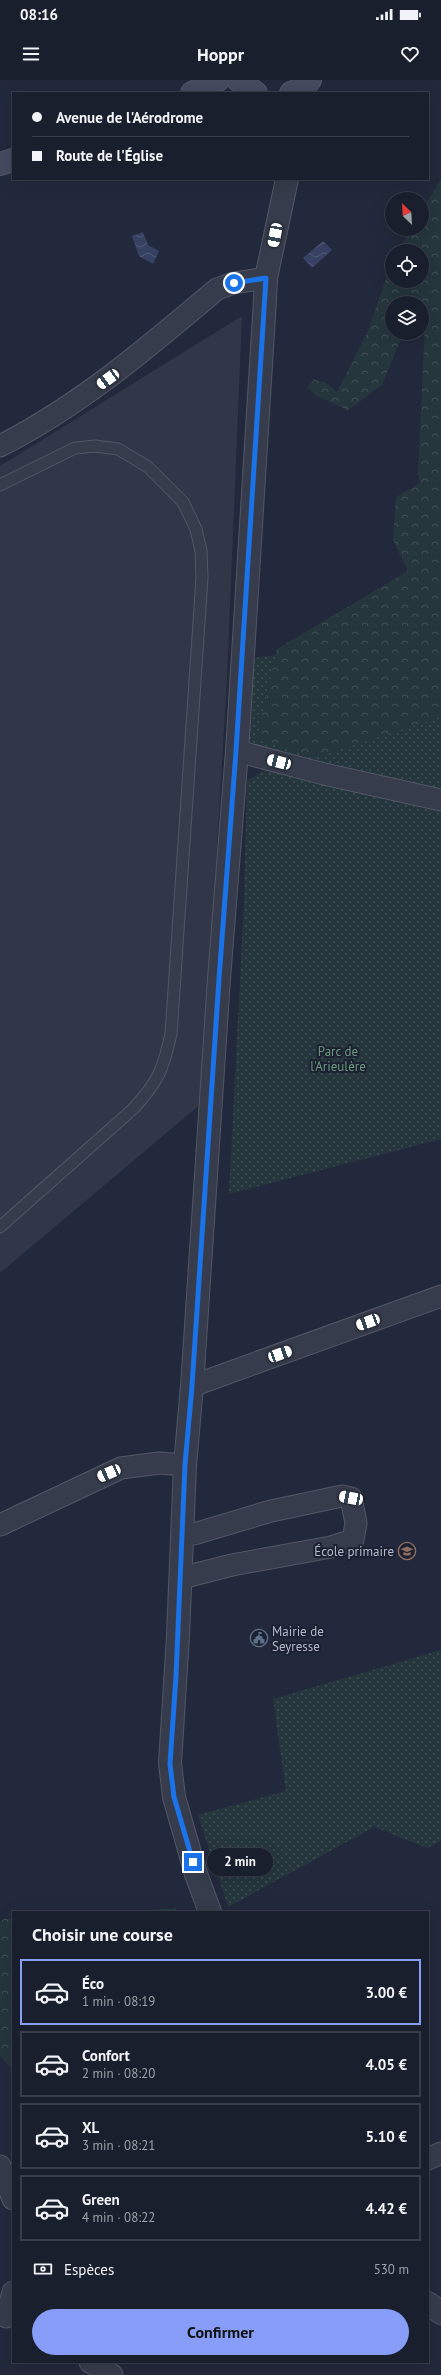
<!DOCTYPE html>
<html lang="fr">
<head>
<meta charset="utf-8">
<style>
  :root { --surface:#1a1f2d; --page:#272c39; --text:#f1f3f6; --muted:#9fa2aa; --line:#383d49; --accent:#889df7 }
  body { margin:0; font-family:"PT Sans",sans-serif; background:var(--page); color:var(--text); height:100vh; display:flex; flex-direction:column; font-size:15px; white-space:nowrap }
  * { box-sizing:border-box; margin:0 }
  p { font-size:13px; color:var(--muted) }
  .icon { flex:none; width:22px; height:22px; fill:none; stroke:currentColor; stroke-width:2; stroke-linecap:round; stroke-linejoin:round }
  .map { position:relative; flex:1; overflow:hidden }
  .sheet { position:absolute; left:12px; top:1831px; width:417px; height:452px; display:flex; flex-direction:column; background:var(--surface); border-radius:0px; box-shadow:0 4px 16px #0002,0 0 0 1px var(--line) }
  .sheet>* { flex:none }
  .guide { position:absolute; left:12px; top:12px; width:417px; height:88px; border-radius:0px; box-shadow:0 4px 16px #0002,0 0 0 1px var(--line); display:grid; align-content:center; height:88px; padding:0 20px; background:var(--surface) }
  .needle { width:26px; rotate:335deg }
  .buttons { position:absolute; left:385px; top:112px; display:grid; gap:8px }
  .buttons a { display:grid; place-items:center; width:44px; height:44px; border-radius:50%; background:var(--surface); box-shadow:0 4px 16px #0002,0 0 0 1px var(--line); font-size:20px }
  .end { position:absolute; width:18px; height:18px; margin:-9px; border:5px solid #1a73e8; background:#fff; box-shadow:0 0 0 2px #fff }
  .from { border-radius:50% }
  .bubble { position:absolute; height:28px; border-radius:14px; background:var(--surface); box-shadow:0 4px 16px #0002,0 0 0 1px var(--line); font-size:13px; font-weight:800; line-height:28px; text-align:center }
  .car { position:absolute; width:12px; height:24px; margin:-12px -6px; border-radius:5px; box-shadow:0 0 3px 1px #0007; background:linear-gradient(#fff 24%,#345 0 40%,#fff 0 76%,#345 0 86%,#fff 0) }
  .guide b { display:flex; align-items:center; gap:14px; height:38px; font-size:15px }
  .guide b+b { border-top:1px solid var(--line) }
  .guide i { width:10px; height:10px; background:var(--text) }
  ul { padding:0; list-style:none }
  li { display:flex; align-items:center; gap:12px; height:66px; margin:0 8px 6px; padding:0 12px; border:2px solid var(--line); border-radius:0px }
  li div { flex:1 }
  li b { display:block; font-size:15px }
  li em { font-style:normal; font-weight:800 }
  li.current { border-color:var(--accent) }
  li>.icon { width:36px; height:36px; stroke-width:1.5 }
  h2 { padding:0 20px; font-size:18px; line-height:48px }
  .pay { display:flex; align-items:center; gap:10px; height:44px; padding:0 20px; font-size:15px }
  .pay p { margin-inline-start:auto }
  .cta { display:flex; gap:8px; margin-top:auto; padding:8px 20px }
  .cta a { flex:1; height:46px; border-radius:24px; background:var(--accent); color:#111; font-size:16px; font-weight:800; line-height:46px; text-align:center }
  .status { display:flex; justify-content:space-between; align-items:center; height:28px; padding:0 20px; background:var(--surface); direction:ltr }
  .status svg { height:11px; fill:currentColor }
  header { display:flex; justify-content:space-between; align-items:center; height:52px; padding:0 20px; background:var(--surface); font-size:18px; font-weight:800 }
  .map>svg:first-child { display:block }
  .airport { fill:#313649 }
  .grass { fill:url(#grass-dots) }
  .forest { fill:url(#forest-crowns) }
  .water { fill:url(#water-waves) }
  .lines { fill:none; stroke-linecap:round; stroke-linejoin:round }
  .service-casing { stroke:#525767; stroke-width:13 }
  .minor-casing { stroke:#525767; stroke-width:23 }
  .tertiary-casing { stroke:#525767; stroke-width:24 }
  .secondary-casing { stroke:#525767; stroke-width:24 }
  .service { stroke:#373c4c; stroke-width:11 }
  .minor { stroke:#373c4c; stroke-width:21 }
  .tertiary { stroke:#373c4c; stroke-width:22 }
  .secondary { stroke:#454a5f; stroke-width:22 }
  .route { stroke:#1a73e8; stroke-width:5 }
  .labels { text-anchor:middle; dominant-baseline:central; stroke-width:4; stroke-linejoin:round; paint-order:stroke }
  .park-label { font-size:13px; fill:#6a997e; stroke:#1c2131 }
  .poi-label { font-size:13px; fill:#b3b7c8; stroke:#1c2131; text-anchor:end }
</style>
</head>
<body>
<div class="status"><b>08:16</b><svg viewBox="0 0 49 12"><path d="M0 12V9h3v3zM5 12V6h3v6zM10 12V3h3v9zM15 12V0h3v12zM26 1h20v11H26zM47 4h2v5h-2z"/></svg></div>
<header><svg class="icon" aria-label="menu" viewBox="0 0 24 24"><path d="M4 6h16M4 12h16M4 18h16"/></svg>Hoppr<svg class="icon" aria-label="heart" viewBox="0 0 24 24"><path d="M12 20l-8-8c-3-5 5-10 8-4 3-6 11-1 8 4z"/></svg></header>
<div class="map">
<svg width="441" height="2295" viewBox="0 0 441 2295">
  <defs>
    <pattern id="grass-dots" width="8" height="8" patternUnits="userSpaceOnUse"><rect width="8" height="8" fill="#25363d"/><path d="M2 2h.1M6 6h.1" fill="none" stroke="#425158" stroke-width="1.8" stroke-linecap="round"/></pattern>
    <pattern id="forest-crowns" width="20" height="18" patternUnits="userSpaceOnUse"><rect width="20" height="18" fill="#25363d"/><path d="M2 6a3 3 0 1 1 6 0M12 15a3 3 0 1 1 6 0" fill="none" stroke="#425158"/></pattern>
    <pattern id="water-waves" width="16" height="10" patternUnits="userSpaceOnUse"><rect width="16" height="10" fill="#374163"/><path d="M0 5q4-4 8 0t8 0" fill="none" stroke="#525a78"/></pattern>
  </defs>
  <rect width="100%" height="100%" fill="#23293c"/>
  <path class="airport" d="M 242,236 L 227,598 L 202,1023 L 0,1193 L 0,386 Z"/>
  <path class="grass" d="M 405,559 L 441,569 L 441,710 L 248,666 L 251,578 Z
    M 264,690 L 441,732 L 441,1059 L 229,1114 L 244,822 L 247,701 Z
    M 441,1570 L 441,1761 L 427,1768 L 374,1747 L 228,1827 L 198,1735 L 286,1711 L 273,1619 Z"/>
  <path class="forest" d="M 441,99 L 441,637 L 315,678 L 257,659 L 277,569 L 408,491 L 393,460 L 396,417 L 420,403 L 418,395 L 425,243 L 422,245 L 422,223 L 392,223 L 392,253 L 410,253 L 401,258 L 382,305 L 348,330 L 315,315 L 307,307 L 314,300 L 325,302 L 337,312 L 368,251 L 392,181 L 392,201 L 422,201 L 422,171 L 398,171 L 411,149 L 422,149 L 422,131 Z
    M 176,1828 L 176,1832 L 117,1832 Z
    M 4,1839 L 13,1839 L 13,1990 L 0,1976 L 0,1842 Z"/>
  <path class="water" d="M 143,152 L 148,165 L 159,171 L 153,184 L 139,176 L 132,156 Z
    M 323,161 L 332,170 L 312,188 L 303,178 Z"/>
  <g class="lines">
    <defs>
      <path id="service" d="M 0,405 L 75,368 L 95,366 L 118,369 L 148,387 L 183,422 L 196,449 L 201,471 L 202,498 L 171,954 C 163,990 158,1002 133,1029 L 0,1147"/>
      <path id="minor" d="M 0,366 C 81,325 148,267 217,209 L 234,203 L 266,198
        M 237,671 L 324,694 L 441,720
        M 192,1306 L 441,1216
        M 0,1445 L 121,1388 L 159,1383 L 185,1385
        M 181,1498 L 232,1485 L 331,1467 L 353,1460 L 356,1443 L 351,1418 L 342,1416 L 271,1431 L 194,1454 L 183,1452
        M 428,2079 L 441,2073
        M 0,2086 L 13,2119
        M 6,2237 L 13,2212
        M 90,2282 L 112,2295"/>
      <path id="tertiary" d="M 210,1832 L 196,1794 L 174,1717 L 170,1683 L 178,1556 L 185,1385 L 192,1306 L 219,899 L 237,671 L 265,220 L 266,198 L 287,99
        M 428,2223 L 441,2233"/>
      <path id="secondary" d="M 238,0 L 256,13
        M 192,13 L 218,0
        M 291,13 L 299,10 L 310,0
        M 0,84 L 13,80"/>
    </defs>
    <use href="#service" class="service-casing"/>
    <use href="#minor" class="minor-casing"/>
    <use href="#tertiary" class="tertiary-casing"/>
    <use href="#secondary" class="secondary-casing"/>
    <use href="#service" class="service"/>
    <use href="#minor" class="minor"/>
    <use href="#tertiary" class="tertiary"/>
    <use href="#secondary" class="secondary"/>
  </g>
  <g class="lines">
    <path class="route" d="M 193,1782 L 174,1717 L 170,1684 L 176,1596 L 185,1385 L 192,1306 L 219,899 L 236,671 L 266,198 L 234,203"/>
  </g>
  <defs>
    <symbol id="school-ring" viewBox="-11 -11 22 22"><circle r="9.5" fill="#1c2131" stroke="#8d6e63" stroke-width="1.5"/><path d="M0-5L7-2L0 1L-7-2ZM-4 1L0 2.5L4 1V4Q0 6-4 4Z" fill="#8d6e63"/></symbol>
    <symbol id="civic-ring" viewBox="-11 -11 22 22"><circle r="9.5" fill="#1c2131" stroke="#5c6f8a" stroke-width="1.5"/><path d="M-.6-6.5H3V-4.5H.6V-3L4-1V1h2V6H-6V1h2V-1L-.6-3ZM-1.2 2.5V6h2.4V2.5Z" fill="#5c6f8a"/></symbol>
  </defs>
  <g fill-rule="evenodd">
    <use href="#school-ring" x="397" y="1461" width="20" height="20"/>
    <use href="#civic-ring" x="249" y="1548" width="20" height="20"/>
  </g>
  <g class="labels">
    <g class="park-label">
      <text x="338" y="971">Parc de<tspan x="338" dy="15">l'Arieulère</tspan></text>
    </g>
    <g class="poi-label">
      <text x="394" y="1471">École primaire</text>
      <text x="272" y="1551" text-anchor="start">Mairie de<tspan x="272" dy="15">Seyresse</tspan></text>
    </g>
  </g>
</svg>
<div class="buttons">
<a><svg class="needle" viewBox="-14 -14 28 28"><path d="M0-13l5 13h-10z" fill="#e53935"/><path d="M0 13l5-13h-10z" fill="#9fa2aa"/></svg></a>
<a><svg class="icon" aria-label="locate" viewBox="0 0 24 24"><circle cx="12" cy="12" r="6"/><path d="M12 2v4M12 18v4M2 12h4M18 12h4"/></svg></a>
<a><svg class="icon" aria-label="layers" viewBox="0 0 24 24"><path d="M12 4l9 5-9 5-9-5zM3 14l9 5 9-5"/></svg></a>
</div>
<i class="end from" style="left:234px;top:203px"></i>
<i class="end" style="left:193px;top:1782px"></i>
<div class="bubble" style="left:207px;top:1768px;width:66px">2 min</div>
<i class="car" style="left:275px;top:155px;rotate:191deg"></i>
<i class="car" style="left:108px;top:299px;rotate:234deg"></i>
<i class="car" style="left:279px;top:682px;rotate:285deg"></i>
<i class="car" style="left:368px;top:1242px;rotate:250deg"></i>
<i class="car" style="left:280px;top:1274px;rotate:70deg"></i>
<i class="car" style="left:109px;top:1393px;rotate:246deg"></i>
<i class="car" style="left:351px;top:1418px;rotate:281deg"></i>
<div class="guide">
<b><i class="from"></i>Avenue de l'Aérodrome</b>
<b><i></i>Route de l'Église</b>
</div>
<section class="sheet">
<h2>Choisir une course</h2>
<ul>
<li class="current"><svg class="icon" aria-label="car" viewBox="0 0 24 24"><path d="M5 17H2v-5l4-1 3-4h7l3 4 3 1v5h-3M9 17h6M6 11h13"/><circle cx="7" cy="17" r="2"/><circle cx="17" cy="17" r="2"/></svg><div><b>Éco</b><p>1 min · 08:19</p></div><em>3.00 €</em></li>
<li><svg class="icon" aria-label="car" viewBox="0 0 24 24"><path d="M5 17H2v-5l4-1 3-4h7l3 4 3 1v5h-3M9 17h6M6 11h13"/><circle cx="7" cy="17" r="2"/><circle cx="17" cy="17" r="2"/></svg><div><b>Confort</b><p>2 min · 08:20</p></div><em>4.05 €</em></li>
<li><svg class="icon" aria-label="car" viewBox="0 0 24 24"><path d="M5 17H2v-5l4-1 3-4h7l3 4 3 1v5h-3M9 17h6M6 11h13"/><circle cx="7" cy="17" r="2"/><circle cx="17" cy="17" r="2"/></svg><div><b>XL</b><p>3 min · 08:21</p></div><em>5.10 €</em></li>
<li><svg class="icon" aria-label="car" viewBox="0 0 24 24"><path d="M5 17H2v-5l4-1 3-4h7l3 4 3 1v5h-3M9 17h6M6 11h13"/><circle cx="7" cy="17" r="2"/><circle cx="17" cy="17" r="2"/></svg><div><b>Green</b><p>4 min · 08:22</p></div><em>4.42 €</em></li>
</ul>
<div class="pay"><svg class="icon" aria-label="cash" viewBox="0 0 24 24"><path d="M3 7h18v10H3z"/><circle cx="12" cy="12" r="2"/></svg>Espèces<p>530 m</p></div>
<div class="cta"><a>Confirmer</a></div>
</section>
</div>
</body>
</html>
